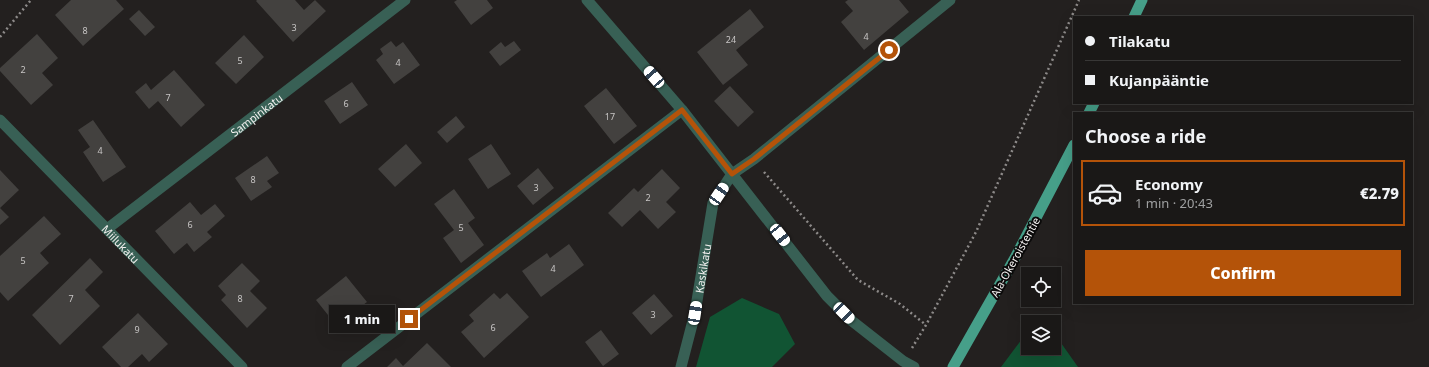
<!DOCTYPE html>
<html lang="en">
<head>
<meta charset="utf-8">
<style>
  :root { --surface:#1a1817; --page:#232120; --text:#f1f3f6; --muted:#9fa0a1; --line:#383736; --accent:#b45309 }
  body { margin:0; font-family:"Noto Sans",sans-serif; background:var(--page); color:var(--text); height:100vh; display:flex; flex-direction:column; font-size:15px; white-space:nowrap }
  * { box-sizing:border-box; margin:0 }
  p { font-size:13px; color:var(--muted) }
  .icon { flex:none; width:22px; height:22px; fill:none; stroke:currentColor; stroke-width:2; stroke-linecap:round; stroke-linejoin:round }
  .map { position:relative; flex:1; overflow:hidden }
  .details { position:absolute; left:1073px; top:112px; width:340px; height:192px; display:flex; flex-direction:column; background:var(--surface); border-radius:0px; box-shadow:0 4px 16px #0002,0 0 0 1px var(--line) }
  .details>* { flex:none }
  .banner { position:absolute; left:1073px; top:16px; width:340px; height:88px; border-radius:0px; box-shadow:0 4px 16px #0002,0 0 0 1px var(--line); display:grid; align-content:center; height:88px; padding:0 12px; background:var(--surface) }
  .tools { position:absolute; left:1021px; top:267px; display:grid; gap:8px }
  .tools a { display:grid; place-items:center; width:40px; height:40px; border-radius:0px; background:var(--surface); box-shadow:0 4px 16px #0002,0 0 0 1px var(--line); font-size:20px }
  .end { position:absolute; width:18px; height:18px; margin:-9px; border:5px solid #b45309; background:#fff; box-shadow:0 0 0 2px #fff }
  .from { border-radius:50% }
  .bubble { position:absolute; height:28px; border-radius:0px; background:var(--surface); box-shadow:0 4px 16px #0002,0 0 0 1px var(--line); font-size:13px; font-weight:800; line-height:28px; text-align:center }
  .car { position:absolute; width:12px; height:24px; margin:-12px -6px; border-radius:5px; box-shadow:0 0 3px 1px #0007; background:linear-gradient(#fff 24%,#345 0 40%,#fff 0 76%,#345 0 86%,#fff 0) }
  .banner b { display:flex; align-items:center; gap:14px; height:38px; font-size:15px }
  .banner b+b { border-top:1px solid var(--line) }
  .banner i { width:10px; height:10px; background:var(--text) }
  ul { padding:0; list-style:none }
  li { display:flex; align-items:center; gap:12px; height:66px; margin:0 8px 6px; padding:0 4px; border:2px solid transparent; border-radius:0px }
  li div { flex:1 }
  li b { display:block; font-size:15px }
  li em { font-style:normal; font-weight:800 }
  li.selected { border-color:var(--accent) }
  li>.icon { width:36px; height:36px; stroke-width:1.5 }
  h2 { padding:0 12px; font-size:18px; line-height:48px }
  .action { display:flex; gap:8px; margin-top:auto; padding:8px 12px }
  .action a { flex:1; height:46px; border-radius:0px; background:var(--accent); color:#fff; font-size:16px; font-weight:800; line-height:46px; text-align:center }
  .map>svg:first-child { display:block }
  .forest { fill:#115433 }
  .building { fill:#43413f }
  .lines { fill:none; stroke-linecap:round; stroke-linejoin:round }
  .path { stroke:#8d8a89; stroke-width:2.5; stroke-dasharray:2 3; stroke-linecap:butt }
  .minor { stroke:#386055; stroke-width:11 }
  .tertiary { stroke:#386055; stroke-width:11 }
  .primary { stroke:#469f89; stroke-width:11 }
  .route { stroke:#b45309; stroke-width:5 }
  .labels { text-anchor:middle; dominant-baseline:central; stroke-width:4; stroke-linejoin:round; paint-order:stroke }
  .number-label { font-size:9px; fill:#c7c5c4 }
  .street-label { font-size:11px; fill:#f3f1f0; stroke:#0b0a0a }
</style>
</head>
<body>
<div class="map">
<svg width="1429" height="367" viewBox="0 0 1429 367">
  <rect width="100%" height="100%" fill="#23201f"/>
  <path class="forest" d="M 742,298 L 779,314 L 795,344 L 772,367 L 696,367 L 710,317 Z
    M 1028,331 L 1028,348 L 1054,348 L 1054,333 L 1078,367 L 1001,367 Z"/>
  <path class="building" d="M 71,0 L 116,0 L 124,9 L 83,46 L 55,15 Z
    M 257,0 L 295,0 L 304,10 L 315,0 L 326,11 L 293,42 L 256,1 Z
    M 457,0 L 487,0 L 493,8 L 471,25 L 454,2 Z
    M 848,0 L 899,0 L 909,12 L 864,50 L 841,22 L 853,11 L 845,2 Z
    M 750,9 L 764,27 L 736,50 L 748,65 L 723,85 L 697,52 Z
    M 139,10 L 155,27 L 145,36 L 129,19 Z
    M 37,34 L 58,58 L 42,73 L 53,85 L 31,105 L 0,71 L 0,68 Z
    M 244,35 L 264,57 L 236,84 L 215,63 Z
    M 391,41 L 396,47 L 403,42 L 420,65 L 394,84 L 376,60 L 383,54 L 380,49 Z
    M 514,41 L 521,50 L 500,66 L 489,52 L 501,42 L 505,47 Z
    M 174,70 L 205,105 L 181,127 L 158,101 L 149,109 L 135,92 L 146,83 L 151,90 Z
    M 352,82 L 368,105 L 340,124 L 324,101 Z
    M 730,86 L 754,112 L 738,127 L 714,101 Z
    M 606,88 L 637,126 L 614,144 L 584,106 Z
    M 456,116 L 465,127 L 447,143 L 437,132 Z
    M 93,120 L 126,167 L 103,182 L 83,152 L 90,147 L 78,130 Z
    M 406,144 L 422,163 L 395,187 L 378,169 Z
    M 491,144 L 511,174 L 488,189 L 468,159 Z
    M 267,156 L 279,173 L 267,181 L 272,187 L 251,201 L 235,178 Z
    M 538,168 L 554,188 L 533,205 L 517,186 Z
    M 662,169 L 680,188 L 666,202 L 676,212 L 658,229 L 640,210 L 622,227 L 608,213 L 634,188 L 638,192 Z
    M 0,170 L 19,190 L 0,208 Z
    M 454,189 L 475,218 L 468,223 L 484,245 L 461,263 L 443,238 L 454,230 L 434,204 Z
    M 190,202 L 201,215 L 215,204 L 225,216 L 207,232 L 212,237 L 194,252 L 187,243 L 174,254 L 155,231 Z
    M 0,208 L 9,217 L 0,225 Z
    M 44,216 L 61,234 L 40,253 L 49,263 L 8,301 L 0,292 L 0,256 Z
    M 569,244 L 584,265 L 541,297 L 522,271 L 547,253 L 550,258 Z
    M 90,258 L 103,272 L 85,290 L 100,306 L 60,345 L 32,315 Z
    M 242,263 L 260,281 L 250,291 L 267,308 L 247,328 L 221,300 L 226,295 L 218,286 Z
    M 346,276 L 367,302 L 336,325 L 316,300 Z
    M 494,293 L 500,299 L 507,293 L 529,317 L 484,358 L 461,332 L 474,321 L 469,315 Z
    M 654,294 L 673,316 L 651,335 L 632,313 Z
    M 138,313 L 168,344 L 149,362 L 142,354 L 128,367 L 121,367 L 102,347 Z
    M 601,330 L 619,354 L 603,366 L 585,342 Z
    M 427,343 L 451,367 L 387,367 L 396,358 L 403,366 Z"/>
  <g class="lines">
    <path class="path" d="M 0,37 L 31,0
      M 764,172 L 858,280 L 900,304 L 926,325
      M 912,348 L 926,325 L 976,232 L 1079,0"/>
    <g class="minor">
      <path id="s1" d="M 0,120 L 242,367"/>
      <path id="s2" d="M 107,229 L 405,0"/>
      <path d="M 347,367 L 682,110"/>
      <path id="s3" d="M 681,367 L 695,313 L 713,203 L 732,174 L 754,159 L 950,0"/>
    </g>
    <path class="tertiary" d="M 587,0 L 682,110 L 827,296 L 852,321 L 903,361 L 914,367"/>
    <path class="primary" d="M 1134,17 L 1142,0
      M 1089,113 L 1094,103
      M 953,367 L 1015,258 L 1074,145"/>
  </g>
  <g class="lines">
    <path class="route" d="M 409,319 L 682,110 L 732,174 L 754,159 L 889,50"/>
  </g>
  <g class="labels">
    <g class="number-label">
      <text x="294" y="27">3</text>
      <text x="85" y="30">8</text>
      <text x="866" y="36">4</text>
      <text x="731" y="39">24</text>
      <text x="240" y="60">5</text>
      <text x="398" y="62">4</text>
      <text x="23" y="69">2</text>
      <text x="168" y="97">7</text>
      <text x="346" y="103">6</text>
      <text x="610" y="116">17</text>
      <text x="100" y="150">4</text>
      <text x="253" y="179">8</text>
      <text x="536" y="187">3</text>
      <text x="648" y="197">2</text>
      <text x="190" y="224">6</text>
      <text x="461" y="227">5</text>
      <text x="23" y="260">5</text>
      <text x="553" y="268">4</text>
      <text x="71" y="298">7</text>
      <text x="240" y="298">8</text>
      <text x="653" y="314">3</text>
      <text x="493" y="327">6</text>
      <text x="137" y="329">9</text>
    </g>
    <g class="street-label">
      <text stroke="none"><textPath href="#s2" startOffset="188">Sampinkatu</textPath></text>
      <text stroke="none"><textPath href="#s1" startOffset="173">Miilukatu</textPath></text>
      <text transform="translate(1015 257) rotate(-61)">Ala-Okeroistentie</text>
      <text stroke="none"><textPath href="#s3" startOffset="101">Kaskikatu</textPath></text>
    </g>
  </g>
</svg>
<div class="tools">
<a><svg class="icon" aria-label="locate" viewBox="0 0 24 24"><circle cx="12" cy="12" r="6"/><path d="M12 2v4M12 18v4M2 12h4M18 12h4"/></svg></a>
<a><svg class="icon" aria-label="layers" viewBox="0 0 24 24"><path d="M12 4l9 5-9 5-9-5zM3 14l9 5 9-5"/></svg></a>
</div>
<i class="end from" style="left:889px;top:50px"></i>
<i class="end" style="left:409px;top:319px"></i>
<div class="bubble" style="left:329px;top:305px;width:66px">1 min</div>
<i class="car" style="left:654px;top:77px;rotate:319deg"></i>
<i class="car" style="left:719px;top:194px;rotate:34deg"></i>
<i class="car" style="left:780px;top:235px;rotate:142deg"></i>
<i class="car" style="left:695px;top:313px;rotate:9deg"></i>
<i class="car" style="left:844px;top:313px;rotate:135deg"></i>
<div class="banner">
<b><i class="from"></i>Tilakatu</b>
<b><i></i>Kujanpääntie</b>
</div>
<section class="details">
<h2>Choose a ride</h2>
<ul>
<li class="selected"><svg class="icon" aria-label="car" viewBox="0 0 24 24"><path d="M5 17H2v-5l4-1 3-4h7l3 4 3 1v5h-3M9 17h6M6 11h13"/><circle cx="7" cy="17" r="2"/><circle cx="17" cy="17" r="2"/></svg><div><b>Economy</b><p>1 min · 20:43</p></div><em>€2.79</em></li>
</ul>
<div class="action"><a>Confirm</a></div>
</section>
</div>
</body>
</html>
